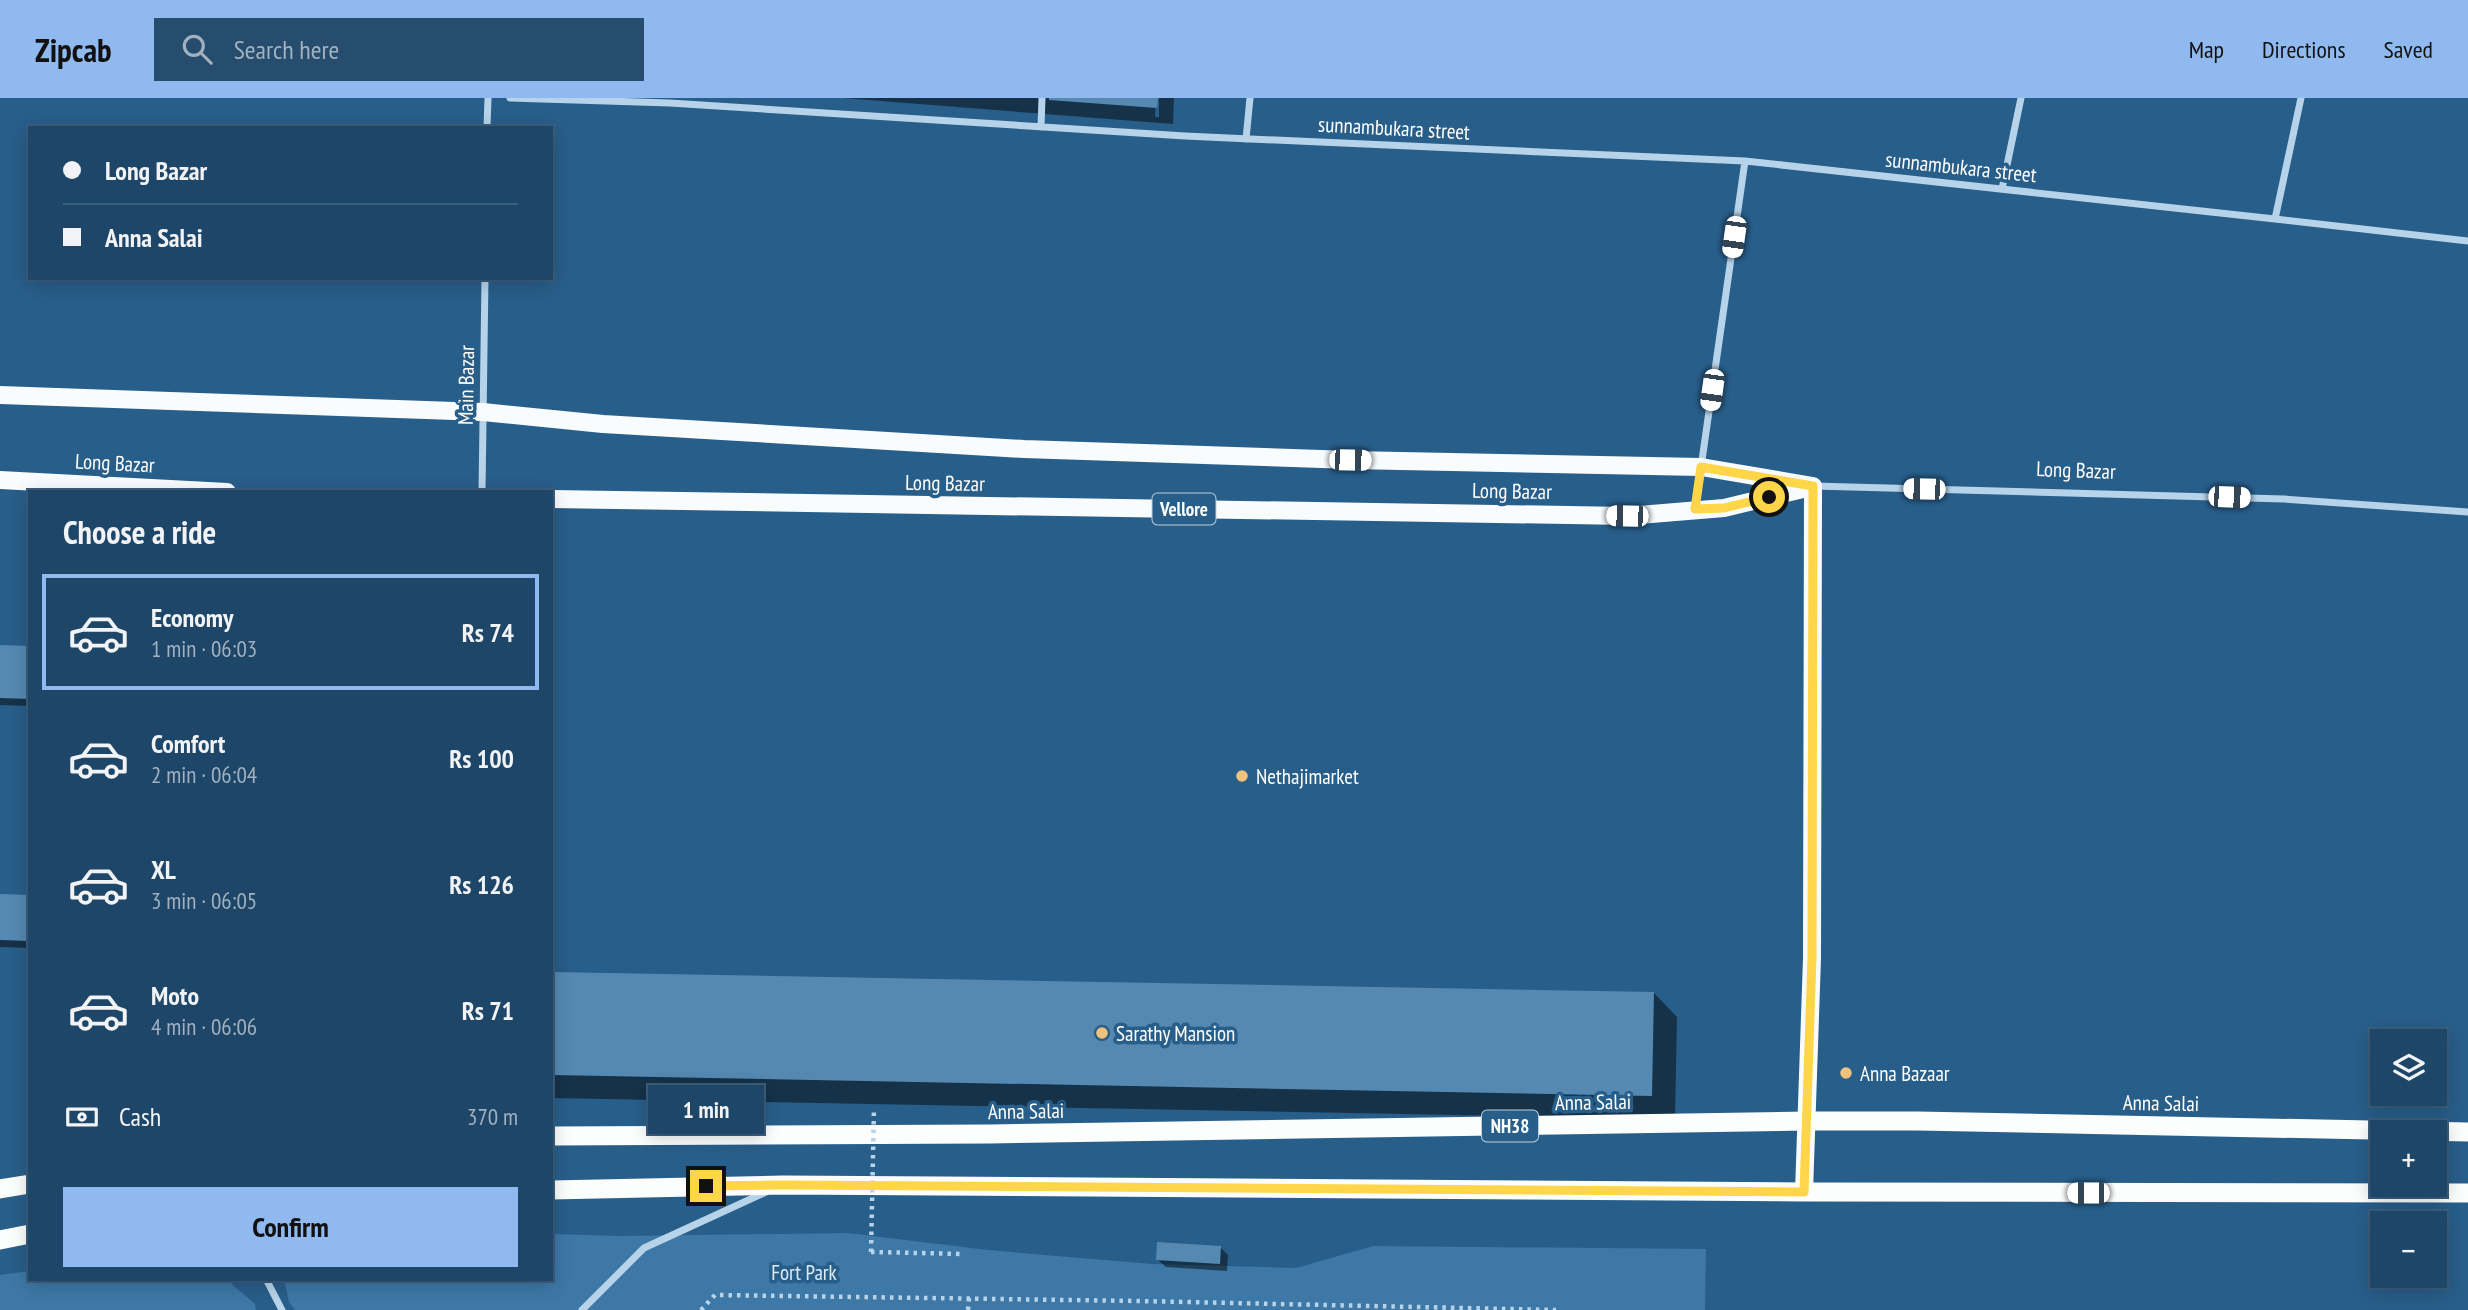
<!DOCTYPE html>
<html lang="en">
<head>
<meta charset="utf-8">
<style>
  :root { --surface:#1e4668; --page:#264d6e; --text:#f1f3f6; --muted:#a1b1c0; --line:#3c5e7c; --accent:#90b9f0 }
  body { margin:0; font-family:"PT Sans Narrow",sans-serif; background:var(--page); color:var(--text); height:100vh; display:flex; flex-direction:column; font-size:26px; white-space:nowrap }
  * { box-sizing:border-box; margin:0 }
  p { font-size:23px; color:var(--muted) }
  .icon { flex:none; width:38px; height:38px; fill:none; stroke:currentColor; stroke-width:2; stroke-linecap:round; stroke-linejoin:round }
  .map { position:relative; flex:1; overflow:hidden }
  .side { position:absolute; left:28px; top:392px; width:525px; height:791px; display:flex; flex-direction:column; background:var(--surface); border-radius:0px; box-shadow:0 4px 18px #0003,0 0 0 2px var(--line) }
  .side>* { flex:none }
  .top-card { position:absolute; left:28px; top:28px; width:525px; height:154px; border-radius:0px; box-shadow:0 4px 18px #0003,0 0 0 2px var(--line); display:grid; align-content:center; height:154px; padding:0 35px; background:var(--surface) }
  .fabs { position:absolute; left:2370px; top:931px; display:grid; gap:14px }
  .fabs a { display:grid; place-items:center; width:77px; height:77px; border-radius:0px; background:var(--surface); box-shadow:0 4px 18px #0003,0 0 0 2px var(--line); font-size:35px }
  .end { position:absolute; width:32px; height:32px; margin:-16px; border:9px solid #ffd54a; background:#111; box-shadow:0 0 0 4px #111 }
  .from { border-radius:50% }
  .bubble { position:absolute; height:49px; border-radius:0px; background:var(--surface); box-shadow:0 4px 18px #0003,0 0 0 2px var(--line); font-size:23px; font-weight:700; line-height:49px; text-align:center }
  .car { position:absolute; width:21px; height:42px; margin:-21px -10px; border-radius:9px; box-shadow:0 0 5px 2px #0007; background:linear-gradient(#fff 24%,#345 0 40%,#fff 0 76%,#345 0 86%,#fff 0) }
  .top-card b { display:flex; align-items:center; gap:24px; height:66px; font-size:26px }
  .top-card b+b { border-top:2px solid var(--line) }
  .top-card i { width:18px; height:18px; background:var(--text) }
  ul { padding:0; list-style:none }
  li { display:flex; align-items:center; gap:21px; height:116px; margin:0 14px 10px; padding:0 21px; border:4px solid transparent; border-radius:0px }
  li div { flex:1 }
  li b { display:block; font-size:26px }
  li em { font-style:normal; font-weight:700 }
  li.active { border-color:var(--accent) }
  li>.icon { width:63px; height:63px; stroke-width:1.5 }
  h2 { padding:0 35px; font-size:32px; line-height:84px }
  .pay { display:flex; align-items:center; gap:18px; height:77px; padding:0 35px; font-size:26px }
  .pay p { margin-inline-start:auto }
  .primary-button { display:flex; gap:14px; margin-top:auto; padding:14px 35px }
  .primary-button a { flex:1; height:80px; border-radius:0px; background:var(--accent); color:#111; font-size:28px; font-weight:700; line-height:80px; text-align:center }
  header { display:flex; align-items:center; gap:42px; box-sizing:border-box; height:98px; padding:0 35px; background:var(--accent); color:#111 }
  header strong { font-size:33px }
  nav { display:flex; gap:38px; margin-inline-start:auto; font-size:24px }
  .search { width:490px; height:63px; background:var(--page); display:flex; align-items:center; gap:18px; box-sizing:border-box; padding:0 24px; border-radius:0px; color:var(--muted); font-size:26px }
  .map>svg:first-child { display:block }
  .green { fill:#3d78a6 }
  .shadow { fill:#0007 }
  .building { fill:#5589b2 }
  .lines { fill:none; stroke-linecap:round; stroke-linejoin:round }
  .path { stroke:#b6d3e9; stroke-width:4.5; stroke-dasharray:3.5 5; stroke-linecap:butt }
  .minor { stroke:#b6d3e9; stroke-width:7 }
  .primary { stroke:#f9fcfe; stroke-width:18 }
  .trunk { stroke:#fcfefe; stroke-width:19 }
  .path-bridge { stroke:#b6d3e9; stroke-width:4.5; stroke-dasharray:3.5 5; stroke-linecap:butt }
  .route { stroke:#ffd54a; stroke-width:9 }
  .poi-dot { fill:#f1c27d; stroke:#285e8a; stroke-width:2.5 }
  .labels { text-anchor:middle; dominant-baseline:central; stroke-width:7; stroke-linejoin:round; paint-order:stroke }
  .shield { fill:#285e8a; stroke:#becfdc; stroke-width:2 }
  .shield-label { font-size:19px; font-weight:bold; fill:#fff }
  .street-label { font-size:21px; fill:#fff; stroke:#285e8a }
  .poi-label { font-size:21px; fill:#fff; stroke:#285e8a; text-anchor:start }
  .park-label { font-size:21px; fill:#daebf7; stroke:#285e8a }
</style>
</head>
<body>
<header>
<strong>Zipcab</strong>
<div class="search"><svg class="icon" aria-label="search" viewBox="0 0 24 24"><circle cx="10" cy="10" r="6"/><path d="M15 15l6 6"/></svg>Search here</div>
<nav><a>Map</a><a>Directions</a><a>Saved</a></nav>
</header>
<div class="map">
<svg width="2468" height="1212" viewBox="0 0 2468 1212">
  <rect width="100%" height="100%" fill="#285e8a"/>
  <path class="green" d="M 848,1135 L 988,1152 L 1152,1166 L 1296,1170 L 1373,1148 L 1706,1151 L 1705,1212 L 295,1212 L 289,1204 L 284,1181 L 551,1181 L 551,1136 L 620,1138 Z
    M 30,1173 L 30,1181 L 226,1181 L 255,1206 L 256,1212 L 0,1212 L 0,1177 Z"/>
  <path class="shadow" d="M 843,0 L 1156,0 L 1155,19 L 1159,19 L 1159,0 L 1174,0 L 1173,26 Z
    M 0,549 L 30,550 L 30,608 L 0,607 Z
    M 0,797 L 30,798 L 30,850 L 0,849 Z
    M 551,876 L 1654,895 L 1677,919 L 1675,1021 L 551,1000 Z
    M 1220,1149 L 1228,1157 L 1227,1173 L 1166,1169 L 1158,1162 Z"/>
  <path class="building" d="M 1049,0 L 1158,0 L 1157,10 L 1049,2 Z
    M 0,547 L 30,548 L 30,601 L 0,600 Z
    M 0,796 L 30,797 L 30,843 L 0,842 Z
    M 551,874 L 1654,894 L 1652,998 L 551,977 Z
    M 1157,1144 L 1221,1148 L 1220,1166 L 1156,1162 Z"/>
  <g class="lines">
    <path class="path" d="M 871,1154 L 964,1156
      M 701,1212 L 715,1197 L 1139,1203 L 1556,1212
      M 968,1212 L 969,1200"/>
    <path class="minor" d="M 510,0 L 670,5 L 1185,38 L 1745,63 L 2275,121
      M 2301,0 L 2275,121 L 2468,143
      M 1041,29 L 1042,0
      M 487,30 L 488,0
      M 1246,41 L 1250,0
      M 2002,91 L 2021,0
      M 1814,388 L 2284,401 L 2468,414
      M 482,394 L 485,180
      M 1695,411 L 1745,63
      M 266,1181 L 282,1212
      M 582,1212 L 644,1150 L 766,1094"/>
    <path class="primary" d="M 0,297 L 483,314 L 603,326 L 1024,351 L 1351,362 L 1701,369 L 1813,388
      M 0,382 L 227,394
      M 551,401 L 1627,418 L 1724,410 L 1807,390
      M 1804,1094 L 1812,860 L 1813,388"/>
    <path class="trunk" d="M 551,1038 L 990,1036 L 1808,1023 L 1917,1023 L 2468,1034
      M 0,1091 L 30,1086
      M 551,1092 L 783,1087 L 1804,1094 L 2468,1095
      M 0,1142 L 30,1136"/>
    <path class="path-bridge" d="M 871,1154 L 874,1010"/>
  </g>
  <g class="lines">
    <path class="route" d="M 706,1088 L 783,1087 L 1804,1094 L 1812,860 L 1813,388 L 1701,369 L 1695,411 L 1724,410 L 1769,399"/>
  </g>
  <g class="poi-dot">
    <circle cx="1242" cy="678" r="7"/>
    <circle cx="1102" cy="935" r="7"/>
    <circle cx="1846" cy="975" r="7"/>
  </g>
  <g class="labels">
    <g class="shield">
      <rect x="1152.5" y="395.5" width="63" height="31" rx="5"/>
      <rect x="1482" y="1012.5" width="56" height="31" rx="5"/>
    </g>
    <g class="shield-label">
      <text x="1184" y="411">Vellore</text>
      <text x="1510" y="1028">NH38</text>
    </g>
    <g class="street-label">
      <text transform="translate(1394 30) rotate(3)">sunnambukara street</text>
      <text transform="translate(1961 69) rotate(6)">sunnambukara street</text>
      <text transform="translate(466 287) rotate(-89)">Main Bazar</text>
      <text transform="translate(115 365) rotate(3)">Long Bazar</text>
      <text transform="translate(2076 372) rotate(2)">Long Bazar</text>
      <text transform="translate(945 385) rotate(1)">Long Bazar</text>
      <text transform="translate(1512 393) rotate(1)">Long Bazar</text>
      <text transform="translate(1593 1004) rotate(-1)">Anna Salai</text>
      <text transform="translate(2161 1005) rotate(1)">Anna Salai</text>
      <text transform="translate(1026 1013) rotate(-1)">Anna Salai</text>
    </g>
    <g class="poi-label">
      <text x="1256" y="678">Nethajimarket</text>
      <text x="1116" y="935">Sarathy Mansion</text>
      <text x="1860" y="975">Anna Bazaar</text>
    </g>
    <g class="park-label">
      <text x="804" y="1174">Fort Park</text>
    </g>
  </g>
</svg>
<div class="fabs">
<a><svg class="icon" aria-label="layers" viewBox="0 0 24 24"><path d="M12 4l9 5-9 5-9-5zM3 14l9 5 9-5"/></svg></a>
<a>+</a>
<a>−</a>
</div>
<i class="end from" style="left:1769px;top:399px"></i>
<i class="end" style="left:706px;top:1088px"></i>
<div class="bubble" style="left:648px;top:987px;width:116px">1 min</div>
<i class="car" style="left:1734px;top:139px;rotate:188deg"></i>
<i class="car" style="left:1712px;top:292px;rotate:188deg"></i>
<i class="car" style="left:1350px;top:362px;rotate:91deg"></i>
<i class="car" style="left:1924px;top:391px;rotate:271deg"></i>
<i class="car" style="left:2229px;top:399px;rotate:92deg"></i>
<i class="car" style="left:1627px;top:418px;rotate:271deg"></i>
<i class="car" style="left:2088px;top:1095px;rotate:270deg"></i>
<div class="top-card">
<b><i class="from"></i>Long Bazar</b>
<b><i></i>Anna Salai</b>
</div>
<section class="side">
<h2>Choose a ride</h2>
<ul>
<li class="active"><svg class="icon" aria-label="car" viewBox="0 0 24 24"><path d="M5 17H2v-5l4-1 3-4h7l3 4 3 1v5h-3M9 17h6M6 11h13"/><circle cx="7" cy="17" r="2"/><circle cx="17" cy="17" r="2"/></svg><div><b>Economy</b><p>1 min · 06:03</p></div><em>Rs 74</em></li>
<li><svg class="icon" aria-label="car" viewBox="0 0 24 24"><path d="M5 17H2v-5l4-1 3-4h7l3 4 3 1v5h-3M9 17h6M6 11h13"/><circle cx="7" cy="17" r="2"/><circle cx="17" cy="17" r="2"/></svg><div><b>Comfort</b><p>2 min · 06:04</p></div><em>Rs 100</em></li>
<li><svg class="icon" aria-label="car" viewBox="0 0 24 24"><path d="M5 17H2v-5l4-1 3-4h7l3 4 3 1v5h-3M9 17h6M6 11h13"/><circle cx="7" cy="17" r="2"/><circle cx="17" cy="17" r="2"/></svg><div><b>XL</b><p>3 min · 06:05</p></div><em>Rs 126</em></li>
<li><svg class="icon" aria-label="car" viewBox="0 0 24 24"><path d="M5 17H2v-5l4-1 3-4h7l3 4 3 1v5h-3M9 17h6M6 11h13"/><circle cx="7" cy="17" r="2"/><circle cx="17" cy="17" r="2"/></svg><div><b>Moto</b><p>4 min · 06:06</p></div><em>Rs 71</em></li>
</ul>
<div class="pay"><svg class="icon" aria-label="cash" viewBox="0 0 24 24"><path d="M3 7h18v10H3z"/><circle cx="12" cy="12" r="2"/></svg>Cash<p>370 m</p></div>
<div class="primary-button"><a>Confirm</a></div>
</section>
</div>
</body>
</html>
